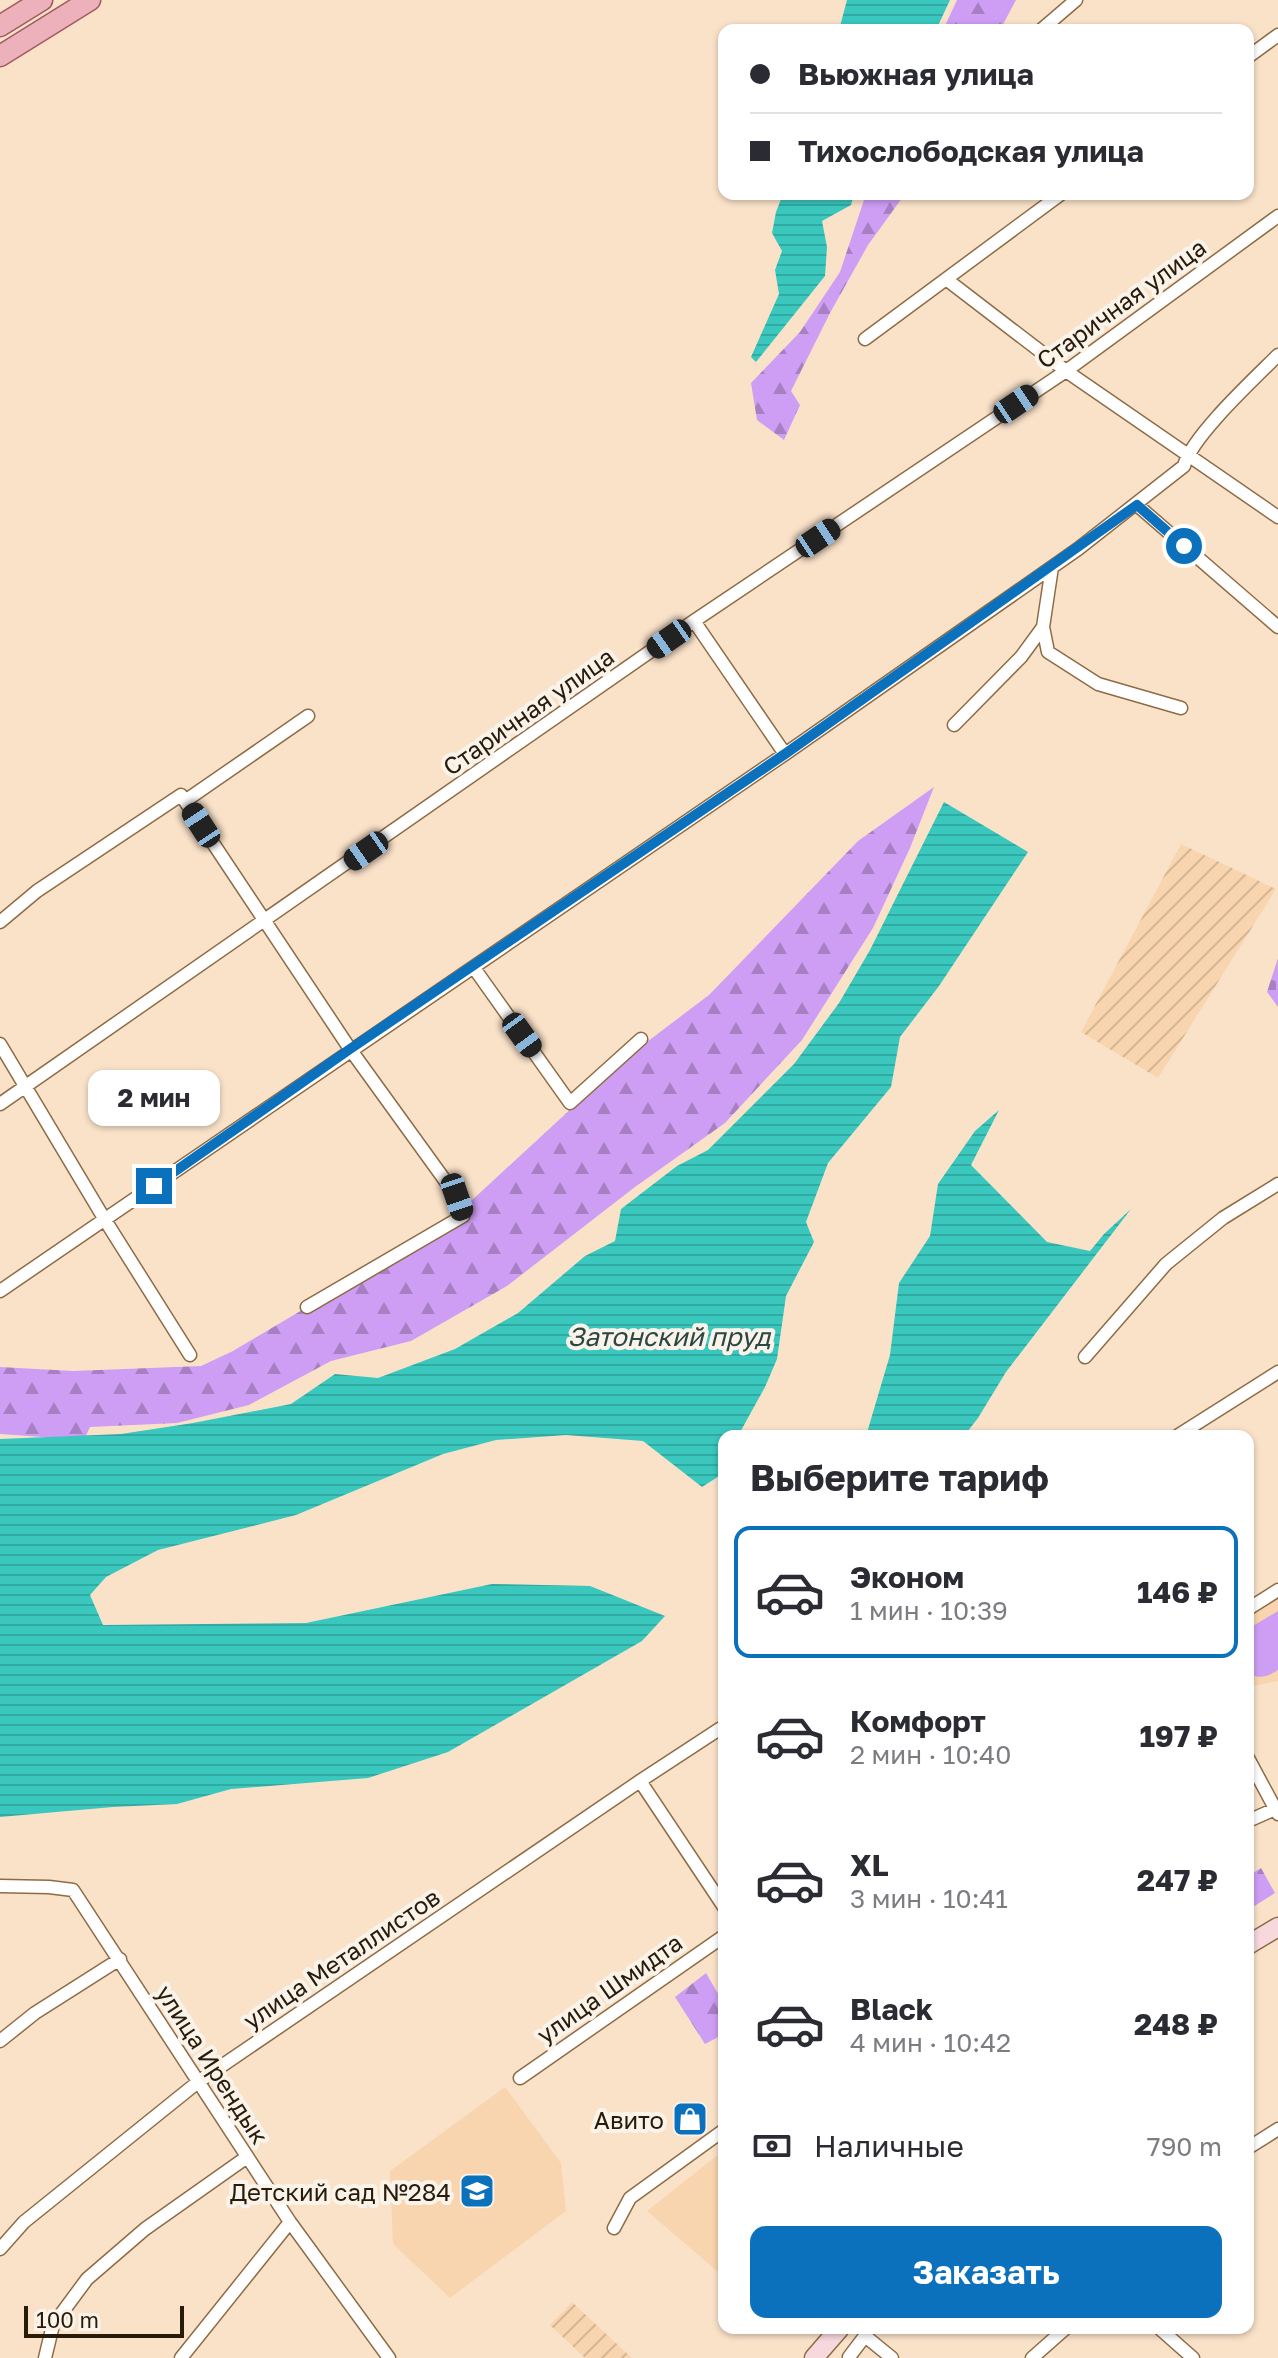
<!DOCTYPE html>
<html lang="ru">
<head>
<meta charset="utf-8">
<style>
  :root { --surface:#fff; --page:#f2f2f3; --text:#2b2b33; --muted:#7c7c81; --line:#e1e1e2; --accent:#0c71bc }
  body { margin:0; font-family:"Golos Text",sans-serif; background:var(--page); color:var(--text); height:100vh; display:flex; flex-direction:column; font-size:30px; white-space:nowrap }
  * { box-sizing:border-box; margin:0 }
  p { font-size:26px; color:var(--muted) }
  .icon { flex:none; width:44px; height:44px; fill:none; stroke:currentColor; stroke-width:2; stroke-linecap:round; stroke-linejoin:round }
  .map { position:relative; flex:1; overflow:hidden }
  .panel { position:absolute; left:718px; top:1430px; width:536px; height:904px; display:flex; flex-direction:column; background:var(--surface); border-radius:16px; box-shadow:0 2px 6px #0004 }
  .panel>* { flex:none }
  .guide { position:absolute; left:718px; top:24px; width:536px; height:176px; border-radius:16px; box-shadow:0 2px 6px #0004; display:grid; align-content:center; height:176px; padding:0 32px; background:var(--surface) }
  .scale { position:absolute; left:24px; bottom:20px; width:160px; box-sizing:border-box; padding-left:8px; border:4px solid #291b0a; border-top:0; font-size:22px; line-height:28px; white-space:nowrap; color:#291b0a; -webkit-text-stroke:6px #faf3ea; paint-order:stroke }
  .end { position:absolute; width:36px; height:36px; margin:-18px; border:10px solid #0c71bc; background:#fff; box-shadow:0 0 0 4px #fff }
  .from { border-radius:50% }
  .bubble { position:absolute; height:56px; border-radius:16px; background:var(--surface); box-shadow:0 2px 6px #0004; font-size:26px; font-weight:700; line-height:56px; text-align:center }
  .car { position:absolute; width:24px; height:48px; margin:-24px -12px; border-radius:10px; box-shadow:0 0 6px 2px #0007; background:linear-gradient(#222 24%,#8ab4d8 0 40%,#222 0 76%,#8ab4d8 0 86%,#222 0) }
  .guide b { display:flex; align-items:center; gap:28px; height:76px; font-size:30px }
  .guide b+b { border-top:2px solid var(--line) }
  .guide i { width:20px; height:20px; background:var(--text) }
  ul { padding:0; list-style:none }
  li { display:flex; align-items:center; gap:24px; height:132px; margin:0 16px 12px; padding:0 16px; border:4px solid transparent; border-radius:16px }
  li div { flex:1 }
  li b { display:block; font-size:30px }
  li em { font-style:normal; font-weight:700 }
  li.active { border-color:var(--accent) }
  li>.icon { width:72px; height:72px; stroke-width:1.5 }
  h2 { padding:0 32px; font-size:36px; line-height:96px }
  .pay { display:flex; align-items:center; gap:20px; height:88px; padding:0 32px; font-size:30px }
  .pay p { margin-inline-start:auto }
  .cta { display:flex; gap:16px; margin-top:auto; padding:16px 32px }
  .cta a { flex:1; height:92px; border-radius:16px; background:var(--accent); color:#fff; font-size:32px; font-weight:700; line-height:92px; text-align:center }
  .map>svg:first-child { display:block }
  .built { fill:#f8d5ae }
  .industrial { fill:url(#industrial-furrows) }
  .forest { fill:url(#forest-firs) }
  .cemetery { fill:url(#cemetery-stones) }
  .pitch { fill:#ce9ef4 }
  .water { fill:url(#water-rules) }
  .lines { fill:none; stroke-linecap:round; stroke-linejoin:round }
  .street-casing { stroke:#8e6b44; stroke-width:15 }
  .secondary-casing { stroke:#8e6b44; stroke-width:21 }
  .primary-casing { stroke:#a15b60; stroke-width:23 }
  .street { stroke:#fff; stroke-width:12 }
  .secondary { stroke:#f6d8dd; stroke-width:18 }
  .primary { stroke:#edb1bc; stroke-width:20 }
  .route { stroke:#0c71bc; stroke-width:10 }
  .labels { text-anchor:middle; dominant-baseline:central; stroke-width:8; stroke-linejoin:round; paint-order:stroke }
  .street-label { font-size:24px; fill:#291b0a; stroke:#faf3ea }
  .poi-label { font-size:24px; fill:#291b0a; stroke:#faf3ea; text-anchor:end }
  .water-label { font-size:26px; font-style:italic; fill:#2a4744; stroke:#faf3ea }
</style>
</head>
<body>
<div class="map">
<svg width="1278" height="2358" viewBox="0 0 1278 2358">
  <defs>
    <pattern id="industrial-furrows" width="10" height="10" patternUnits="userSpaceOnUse" patternTransform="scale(2)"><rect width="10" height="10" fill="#f8d5ae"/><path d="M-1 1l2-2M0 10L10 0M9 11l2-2" fill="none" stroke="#d5b694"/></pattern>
    <pattern id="forest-firs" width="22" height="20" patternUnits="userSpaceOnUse" patternTransform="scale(2)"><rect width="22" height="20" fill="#ce9ef4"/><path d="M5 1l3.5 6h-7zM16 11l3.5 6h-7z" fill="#a780c4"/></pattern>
    <pattern id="cemetery-stones" width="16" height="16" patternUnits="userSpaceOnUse" patternTransform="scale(2)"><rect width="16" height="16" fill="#ce9ef4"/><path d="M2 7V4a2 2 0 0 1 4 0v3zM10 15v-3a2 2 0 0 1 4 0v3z" fill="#a780c4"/></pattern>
    <pattern id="water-rules" width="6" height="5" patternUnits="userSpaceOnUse" patternTransform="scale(2)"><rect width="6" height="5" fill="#39c7be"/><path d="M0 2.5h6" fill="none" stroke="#32aaa2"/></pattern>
  </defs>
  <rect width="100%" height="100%" fill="#fae2c9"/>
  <path class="built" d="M 1278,1597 L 1278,1681 L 1248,1687 L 1248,1616 Z
    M 505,2087 L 561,2163 L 566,2211 L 450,2298 L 393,2244 L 390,2171 Z
    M 724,2150 L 724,2277 L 647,2211 Z"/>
  <path class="industrial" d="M 1181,844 L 1276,889 L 1158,1078 L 1081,1032 Z
    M 572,2302 L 632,2358 L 585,2358 L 550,2325 Z"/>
  <path class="forest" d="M 957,0 L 1016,0 L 1000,30 L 943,30 Z
    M 866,194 L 905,194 L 868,245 L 830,313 L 791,391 L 800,405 L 784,440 L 757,420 L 751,383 L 800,332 L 840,272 Z
    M 934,787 L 910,848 L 873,928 L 802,1040 L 725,1123 L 635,1187 L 507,1286 L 411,1341 L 331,1361 L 249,1405 L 177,1423 L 90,1427 L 84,1440 L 0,1434 L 0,1367 L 73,1371 L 201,1366 L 233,1351 L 444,1226 L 627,1057 L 709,995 L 858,841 Z
    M 1261,1868 L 1275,1893 L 1248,1910 L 1248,1876 Z
    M 706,1973 L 724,2004 L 724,2034 L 705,2044 L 675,1997 Z"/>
  <path class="cemetery" d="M 1278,958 L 1278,1007 L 1267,992 Z"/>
  <path class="pitch" d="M 1278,1611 L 1278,1670 C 1267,1677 1260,1679 1248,1674 L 1248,1629 Z"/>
  <path class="water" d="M 847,0 L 950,0 L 936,30 L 839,30 Z
    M 783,194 L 854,194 L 851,205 L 822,221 L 827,247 L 825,276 L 756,362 L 751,357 L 779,294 L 775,270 L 782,251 L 772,233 L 776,212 Z
    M 944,802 L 1028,852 L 939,986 L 900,1037 L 891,1087 L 828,1163 L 806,1222 L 814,1242 L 786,1296 L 777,1359 L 765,1387 L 738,1436 L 724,1436 L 724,1473 L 702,1487 L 643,1441 L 566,1435 L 496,1440 L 443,1454 L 296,1515 L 158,1550 L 106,1577 L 90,1595 L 103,1625 L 306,1623 L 492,1584 L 590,1586 L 665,1616 L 642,1641 L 448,1752 L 368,1778 L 231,1789 L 177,1804 L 113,1807 L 0,1817 L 0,1439 L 121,1434 L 193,1423 L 291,1404 L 335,1374 L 378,1378 L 455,1349 L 518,1313 L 585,1256 L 615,1241 L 621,1209 L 677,1166 L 708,1150 L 794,1064 L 839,1003 L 870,950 Z
    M 999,1110 L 971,1165 L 1047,1242 L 1090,1251 L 1104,1234 L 1131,1209 L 1006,1372 L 978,1418 L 964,1436 L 866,1436 L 890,1355 L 899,1283 L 930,1236 L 938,1184 L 975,1131 Z"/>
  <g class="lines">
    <defs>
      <path id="street" d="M 1041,30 L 1076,0
        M 1248,57 L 1278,35
        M 946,279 L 1066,371 L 1278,517
        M 865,339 L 1061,194
        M 1137,505 L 1278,627
        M 694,621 L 785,754
        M 1043,627 L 1048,652 L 1098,684 L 1181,708
        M 954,725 L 1021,657 L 1043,627 L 1052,567
        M 185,801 L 308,716
        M 0,922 L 37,891 L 181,795 L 350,1049 L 457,1197 L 463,1216 L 307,1307
        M 474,968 L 570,1103 L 641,1039
        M 0,1044 L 105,1220 L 190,1355
        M 0,1104 L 694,621 L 1066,371 L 1278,216
        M 0,1291 L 785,754 L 1078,549 L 1184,466 C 1191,437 1255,378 1278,355
        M 1085,1357 L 1166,1264 L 1223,1218 L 1278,1184
        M 1177,1436 L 1278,1372
        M 1248,1609 L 1278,1590
        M 1248,1758 L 1278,1814
        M 640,1781 L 724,1907
        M 1248,1821 L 1275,1809
        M 0,1886 L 49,1887 L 73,1890 L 290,2222 L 389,2358
        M 0,2041 L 35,2013 L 120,1959
        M 520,2078 L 724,1936
        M 1248,2148 L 1278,2129
        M 614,2228 L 630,2198 L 724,2130
        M 0,2249 L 24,2222 L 198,2082 L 640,1781 L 724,1726
        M 1159,2328 L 1193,2358
        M 849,2357 L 865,2336 L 892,2358
        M 45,2358 L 53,2325 L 87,2279 L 145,2229 L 247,2157
        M 181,2358 L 290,2222
        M 1032,2358 L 1066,2328"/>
      <path id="secondary" d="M 1248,1945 L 1278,1927
        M 814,2358 L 840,2328"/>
      <path id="primary" d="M 0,26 L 42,0
        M 0,56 L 90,0"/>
    </defs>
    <use href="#street" class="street-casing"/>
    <use href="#secondary" class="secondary-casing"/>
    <use href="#primary" class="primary-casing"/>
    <use href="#street" class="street"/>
    <use href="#secondary" class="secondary"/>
    <use href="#primary" class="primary"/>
  </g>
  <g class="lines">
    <path class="route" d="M 154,1186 L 350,1049 L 785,754 L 1137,505 L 1184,546"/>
  </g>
  <defs>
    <symbol id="shop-square" viewBox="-11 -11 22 22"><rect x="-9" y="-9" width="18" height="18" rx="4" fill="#0c71bc" stroke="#faf3ea"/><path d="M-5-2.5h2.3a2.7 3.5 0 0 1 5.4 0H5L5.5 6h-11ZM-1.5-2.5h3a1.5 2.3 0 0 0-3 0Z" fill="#fff"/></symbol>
    <symbol id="school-square" viewBox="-11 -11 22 22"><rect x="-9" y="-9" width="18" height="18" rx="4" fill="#0c71bc" stroke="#faf3ea"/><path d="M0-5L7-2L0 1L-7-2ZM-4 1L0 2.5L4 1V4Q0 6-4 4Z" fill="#fff"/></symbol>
  </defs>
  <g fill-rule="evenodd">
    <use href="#shop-square" x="670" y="2099" width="40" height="40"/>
    <use href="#school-square" x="457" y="2171" width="40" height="40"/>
  </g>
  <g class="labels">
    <g class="street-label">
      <text transform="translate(1121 303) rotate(-36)">Старичная улица</text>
      <text transform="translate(528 711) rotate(-35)">Старичная улица</text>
      <text transform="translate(341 1958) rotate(-34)">улица Металлистов</text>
      <text transform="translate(609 1988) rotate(-35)">улица Шмидта</text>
      <text transform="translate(213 2064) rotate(57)">улица Ирендык</text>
    </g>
    <g class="poi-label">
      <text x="664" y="2119">Авито</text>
      <text x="451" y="2191">Детский сад №284</text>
    </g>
    <g class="water-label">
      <text x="669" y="1336">Затонский пруд</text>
    </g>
  </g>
</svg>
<div class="scale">100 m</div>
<i class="end from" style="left:1184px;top:546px"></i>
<i class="end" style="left:154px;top:1186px"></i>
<div class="bubble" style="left:88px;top:1070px;width:132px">2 мин</div>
<i class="car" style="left:1016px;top:404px;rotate:56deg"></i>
<i class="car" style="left:818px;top:538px;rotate:56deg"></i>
<i class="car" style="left:669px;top:639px;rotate:235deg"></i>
<i class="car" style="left:201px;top:825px;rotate:327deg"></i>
<i class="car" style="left:366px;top:851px;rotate:235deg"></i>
<i class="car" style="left:522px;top:1035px;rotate:144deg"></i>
<i class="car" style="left:457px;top:1197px;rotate:161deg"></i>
<div class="guide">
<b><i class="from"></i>Вьюжная улица</b>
<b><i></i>Тихослободская улица</b>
</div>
<section class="panel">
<h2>Выберите тариф</h2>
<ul>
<li class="active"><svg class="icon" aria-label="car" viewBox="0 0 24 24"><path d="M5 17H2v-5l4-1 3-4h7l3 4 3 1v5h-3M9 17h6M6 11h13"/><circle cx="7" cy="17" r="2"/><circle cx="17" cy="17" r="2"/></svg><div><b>Эконом</b><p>1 мин · 10:39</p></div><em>146 ₽</em></li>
<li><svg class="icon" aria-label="car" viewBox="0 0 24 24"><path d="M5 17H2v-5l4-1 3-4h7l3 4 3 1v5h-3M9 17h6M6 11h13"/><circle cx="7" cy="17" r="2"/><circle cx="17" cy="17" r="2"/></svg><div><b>Комфорт</b><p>2 мин · 10:40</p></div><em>197 ₽</em></li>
<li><svg class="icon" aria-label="car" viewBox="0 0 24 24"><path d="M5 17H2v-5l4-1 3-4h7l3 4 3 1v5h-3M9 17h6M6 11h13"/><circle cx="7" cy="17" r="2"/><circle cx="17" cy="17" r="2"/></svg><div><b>XL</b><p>3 мин · 10:41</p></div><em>247 ₽</em></li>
<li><svg class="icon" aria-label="car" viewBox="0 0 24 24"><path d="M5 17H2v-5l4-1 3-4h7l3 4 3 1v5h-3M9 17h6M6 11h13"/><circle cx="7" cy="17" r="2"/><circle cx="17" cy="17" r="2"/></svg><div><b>Black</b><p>4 мин · 10:42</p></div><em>248 ₽</em></li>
</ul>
<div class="pay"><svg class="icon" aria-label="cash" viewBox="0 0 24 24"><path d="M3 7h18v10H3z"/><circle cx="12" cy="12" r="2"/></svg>Наличные<p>790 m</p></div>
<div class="cta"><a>Заказать</a></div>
</section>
</div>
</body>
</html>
